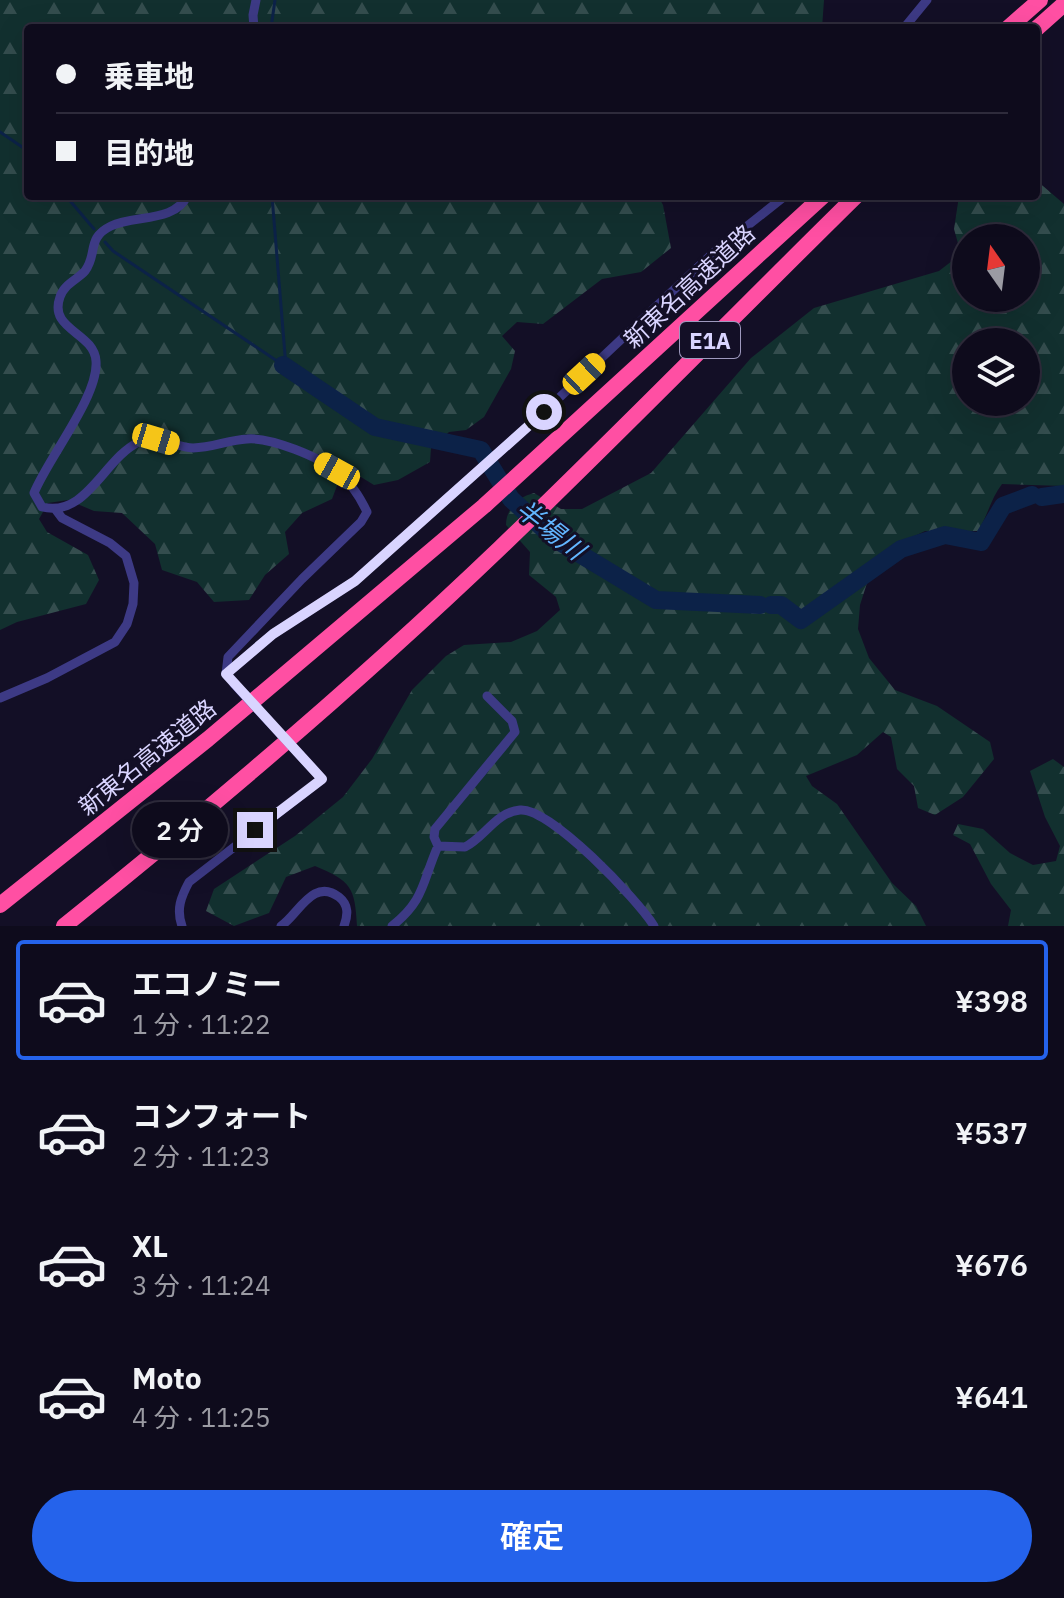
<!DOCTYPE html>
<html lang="ja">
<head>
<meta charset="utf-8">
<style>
  :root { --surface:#0e0b1c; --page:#1c1929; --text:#f1f3f6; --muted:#9b9ba3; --line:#2e2b3b; --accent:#2563eb }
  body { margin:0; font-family:"IBM Plex Sans","Noto Sans JP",sans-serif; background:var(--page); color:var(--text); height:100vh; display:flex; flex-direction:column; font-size:30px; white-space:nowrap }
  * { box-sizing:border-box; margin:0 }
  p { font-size:26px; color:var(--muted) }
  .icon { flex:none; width:44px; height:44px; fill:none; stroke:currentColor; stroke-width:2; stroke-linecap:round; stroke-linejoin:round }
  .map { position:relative; height:926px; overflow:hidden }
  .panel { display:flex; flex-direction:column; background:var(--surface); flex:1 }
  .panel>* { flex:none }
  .guide { position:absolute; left:24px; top:24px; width:1016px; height:176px; border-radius:8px; box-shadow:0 8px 32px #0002,0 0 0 2px var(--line); display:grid; align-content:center; height:176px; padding:0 32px; background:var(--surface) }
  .needle { width:52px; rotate:346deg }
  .controls { position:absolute; left:952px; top:224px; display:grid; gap:16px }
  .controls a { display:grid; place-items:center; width:88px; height:88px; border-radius:50%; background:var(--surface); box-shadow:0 8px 32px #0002,0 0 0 2px var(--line); font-size:40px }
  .end { position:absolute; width:36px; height:36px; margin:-18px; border:10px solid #d9d4ff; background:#111; box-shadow:0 0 0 4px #111 }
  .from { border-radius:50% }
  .bubble { position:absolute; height:56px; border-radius:28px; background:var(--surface); box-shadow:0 8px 32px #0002,0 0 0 2px var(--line); font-size:26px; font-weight:600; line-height:56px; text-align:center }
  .car { position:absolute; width:24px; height:48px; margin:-24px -12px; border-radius:10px; box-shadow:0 0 6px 2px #0007; background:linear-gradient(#f5c518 24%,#345 0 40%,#f5c518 0 76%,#345 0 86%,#f5c518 0) }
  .guide b { display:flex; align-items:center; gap:28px; height:76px; font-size:30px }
  .guide b+b { border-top:2px solid var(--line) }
  .guide i { width:20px; height:20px; background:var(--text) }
  ul { padding:14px 0 0; list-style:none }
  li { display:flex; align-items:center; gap:24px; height:120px; margin:0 16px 12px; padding:0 16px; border:4px solid transparent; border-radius:8px }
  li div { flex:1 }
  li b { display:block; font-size:30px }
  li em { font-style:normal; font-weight:600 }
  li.selected { border-color:var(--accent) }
  li>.icon { width:72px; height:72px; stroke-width:1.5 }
  .action { display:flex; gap:16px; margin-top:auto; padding:16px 32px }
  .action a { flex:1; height:92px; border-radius:48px; background:var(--accent); color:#fff; font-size:32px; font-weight:600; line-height:92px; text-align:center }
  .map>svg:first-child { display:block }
  .forest { fill:url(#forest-firs); fill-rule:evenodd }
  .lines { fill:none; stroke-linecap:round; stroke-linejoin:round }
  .stream { stroke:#0c2248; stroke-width:3 }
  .river { stroke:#0c2248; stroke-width:18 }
  .street { stroke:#3d3a85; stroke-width:9 }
  .highway { stroke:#ff4fa3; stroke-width:16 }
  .street-bridge { stroke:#3d3a85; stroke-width:9 }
  .route { stroke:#d9d4ff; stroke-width:10 }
  .labels { text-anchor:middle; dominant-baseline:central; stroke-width:6; stroke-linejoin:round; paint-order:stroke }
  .shield { fill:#130f26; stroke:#9e99be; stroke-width:2 }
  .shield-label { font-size:22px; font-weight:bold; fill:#d9d4ff }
  .street-label { font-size:24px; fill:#d9d4ff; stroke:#130f26 }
  .water-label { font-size:26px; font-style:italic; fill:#62b6ff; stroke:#130f26 }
</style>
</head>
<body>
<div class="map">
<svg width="1064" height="926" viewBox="0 0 1064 926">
  <defs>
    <pattern id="forest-firs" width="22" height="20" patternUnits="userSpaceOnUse" patternTransform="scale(2)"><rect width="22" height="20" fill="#12302f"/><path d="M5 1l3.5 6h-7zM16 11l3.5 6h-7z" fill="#344d4e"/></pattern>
  </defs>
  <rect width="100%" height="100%" fill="#130f26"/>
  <path class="forest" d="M 0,0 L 824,0 L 822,28 L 28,28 L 28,196 L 658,196 L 663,205 L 671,248 L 641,272 L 602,279 L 543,324 L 517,322 L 502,336 L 515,351 L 511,369 L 484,417 L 466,430 L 449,432 L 431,448 L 430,462 L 398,480 L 374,485 L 356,474 L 338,483 L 332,499 L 302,513 L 285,532 L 289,554 L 265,575 L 249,600 L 214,602 L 197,582 L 162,570 L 155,544 L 122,513 L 94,511 L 68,500 L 48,503 L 39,519 L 47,532 L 88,555 L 99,580 L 86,604 L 17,622 L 0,630 Z
    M 1036,180 L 1064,204 L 1064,486 L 1002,484 C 991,498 988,515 978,531 L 925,531 L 892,547 L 874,561 L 860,605 L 858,629 L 869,658 L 895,690 L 937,706 L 990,742 L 994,759 L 963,797 L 935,815 L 918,808 L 914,786 L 897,769 L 891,737 L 883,732 L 857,755 L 806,776 L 812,786 L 837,804 L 892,883 L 916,906 L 926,926 L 357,926 C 355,887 351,881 315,866 L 286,877 L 269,913 L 234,926 L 206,911 L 214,889 L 295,836 L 343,797 L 372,759 L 412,690 L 446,656 L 464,645 L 511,642 L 537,631 L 560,610 L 556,597 L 529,575 L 530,552 L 506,525 C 506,509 518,497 534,493 L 561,509 L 582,509 L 651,473 L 751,358 L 814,308 L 939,271 L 961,254 L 954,229 L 959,196 L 1036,196 ZM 966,238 L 1026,238 L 1026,298 L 966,298 ZM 966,342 L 1026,342 L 1026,402 L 966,402 Z
    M 1053,759 L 1064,767 L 1064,926 L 1008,926 L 1011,910 L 991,884 L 970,844 L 953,835 L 958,824 L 983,829 L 1010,853 L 1033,865 L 1056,861 L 1060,846 L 1045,817 L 1030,771 Z"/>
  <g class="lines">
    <path class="stream" d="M 271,28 L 275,0
      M 0,132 L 28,151
      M 66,196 L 94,229
      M 272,196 L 286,367
      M 105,242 L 113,251 L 283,365"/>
    <path class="river" d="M 283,365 L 375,427 L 481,450 L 511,499 L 555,539 L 656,600 L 760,605
      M 1042,497 L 1064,494
      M 771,605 L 781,605 L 801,620 L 901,549 L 945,535 L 981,542 L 1003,506 L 1032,495"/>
    <path class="street" d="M 254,28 L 253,15 L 256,0
      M 904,28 L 927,0
      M 187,196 C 175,222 135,215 111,226 C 86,238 98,254 85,271 C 77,280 64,284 60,297 C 48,330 94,332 96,361 C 99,396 48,458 34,493 L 42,507 C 87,518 104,458 139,442 C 157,434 175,447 193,448 C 212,448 228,440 247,439 C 270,437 321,457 338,473 C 351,483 360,497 367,512 L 361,522 L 302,579 L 228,657 L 226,674
      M 226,674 L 273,634 L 355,581 L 544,412 L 713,253 L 785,196
      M 0,698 L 47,678 L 115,642 L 127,624 L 133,604 L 134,583 L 126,556 L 110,543 L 62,518 L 56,510
      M 438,846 L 465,847 C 485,837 496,812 520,810 C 550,807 638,900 654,926
      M 182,926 C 176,909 181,897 189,882 L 322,779
      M 281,926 C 298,915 313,877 339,897 C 349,905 348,915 344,926
      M 392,926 C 425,900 422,882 438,846 L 434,837 L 435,829 L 515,732 L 512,721 L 487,696"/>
    <path class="highway" d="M 1008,28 L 1040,0
      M 1036,29 L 1064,4
      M 0,905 L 208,739 L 484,506 L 823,196
      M 64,926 C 214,806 360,682 499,549 C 620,433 737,313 856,196"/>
    <path class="street-bridge" d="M 234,684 L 322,779"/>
  </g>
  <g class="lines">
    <path class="route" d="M 255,830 L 322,779 L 226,674 L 273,634 L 355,581 L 544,412"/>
  </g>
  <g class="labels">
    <rect class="shield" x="680" y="322" width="60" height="36" rx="6"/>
    <g class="shield-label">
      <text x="710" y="340">E1A</text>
    </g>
    <g class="street-label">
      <text transform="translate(689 286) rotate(-43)">新東名高速道路</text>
      <text transform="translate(147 757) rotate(-39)">新東名高速道路</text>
    </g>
    <g class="water-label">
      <text transform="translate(551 529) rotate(38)">半場川</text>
    </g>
  </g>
</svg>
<div class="controls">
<a><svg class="needle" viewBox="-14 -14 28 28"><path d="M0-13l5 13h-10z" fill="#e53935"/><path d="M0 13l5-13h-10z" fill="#9b9ba3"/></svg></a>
<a><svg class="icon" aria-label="layers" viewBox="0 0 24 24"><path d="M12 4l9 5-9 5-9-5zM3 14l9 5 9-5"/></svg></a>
</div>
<i class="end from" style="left:544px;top:412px"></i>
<i class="end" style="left:255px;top:830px"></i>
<div class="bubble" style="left:132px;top:802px;width:96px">2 分</div>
<i class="car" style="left:584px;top:374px;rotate:47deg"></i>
<i class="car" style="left:156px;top:439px;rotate:107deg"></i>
<i class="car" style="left:337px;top:471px;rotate:299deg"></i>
<div class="guide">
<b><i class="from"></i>乗車地</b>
<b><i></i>目的地</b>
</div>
</div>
<section class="panel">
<ul>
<li class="selected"><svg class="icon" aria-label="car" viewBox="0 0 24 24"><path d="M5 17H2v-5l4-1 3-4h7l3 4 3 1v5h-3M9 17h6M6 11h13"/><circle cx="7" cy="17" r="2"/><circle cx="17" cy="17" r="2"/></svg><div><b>エコノミー</b><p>1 分 · 11:22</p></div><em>¥398</em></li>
<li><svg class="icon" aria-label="car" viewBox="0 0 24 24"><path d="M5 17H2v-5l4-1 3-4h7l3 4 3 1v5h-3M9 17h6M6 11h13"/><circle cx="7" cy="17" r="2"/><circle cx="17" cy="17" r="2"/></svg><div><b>コンフォート</b><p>2 分 · 11:23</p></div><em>¥537</em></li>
<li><svg class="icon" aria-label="car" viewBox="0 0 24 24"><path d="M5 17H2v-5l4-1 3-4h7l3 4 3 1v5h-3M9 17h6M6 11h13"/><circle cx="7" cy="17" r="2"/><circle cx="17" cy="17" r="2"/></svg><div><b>XL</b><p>3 分 · 11:24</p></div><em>¥676</em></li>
<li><svg class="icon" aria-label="car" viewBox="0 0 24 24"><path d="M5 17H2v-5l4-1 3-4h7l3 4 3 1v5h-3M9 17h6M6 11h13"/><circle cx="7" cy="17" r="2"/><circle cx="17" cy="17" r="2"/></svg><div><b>Moto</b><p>4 分 · 11:25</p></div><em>¥641</em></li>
</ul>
<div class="action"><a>確定</a></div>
</section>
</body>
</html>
